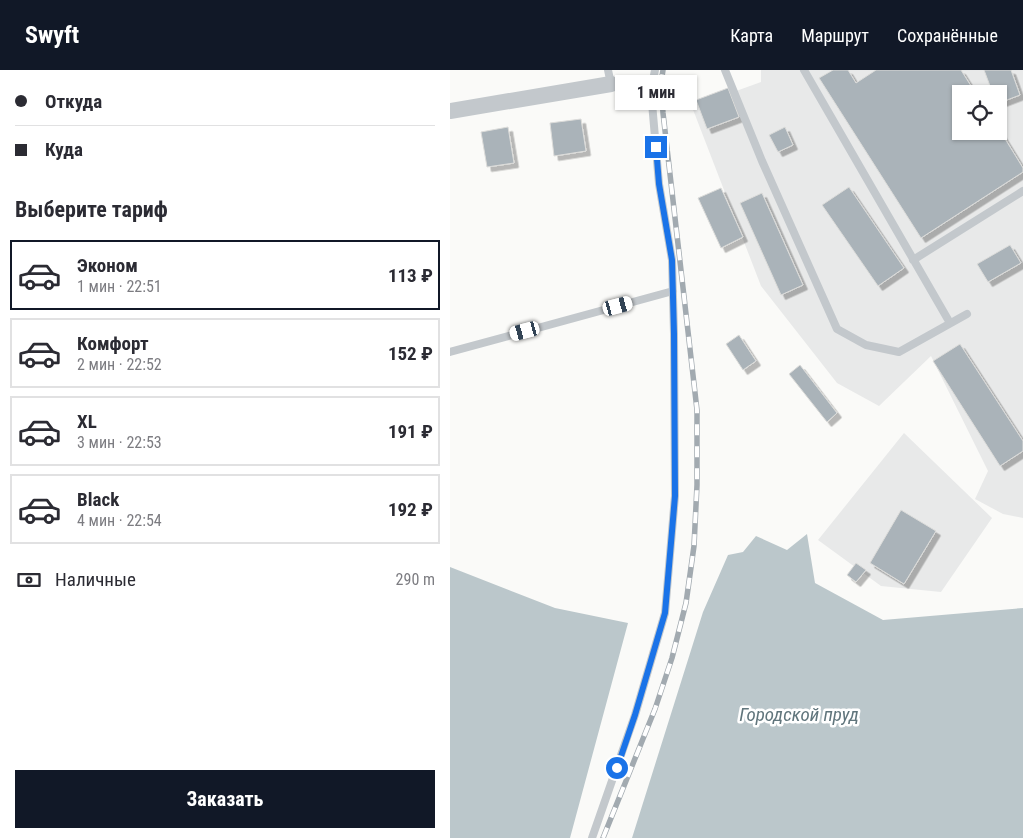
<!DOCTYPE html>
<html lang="ru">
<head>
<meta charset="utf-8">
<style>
  :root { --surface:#fff; --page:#f7f7f7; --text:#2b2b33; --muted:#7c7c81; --line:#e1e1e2; --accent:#111827 }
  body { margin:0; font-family:"Roboto Condensed",sans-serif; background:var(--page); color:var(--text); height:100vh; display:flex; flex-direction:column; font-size:19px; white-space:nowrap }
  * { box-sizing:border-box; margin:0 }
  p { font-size:16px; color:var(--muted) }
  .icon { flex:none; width:28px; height:28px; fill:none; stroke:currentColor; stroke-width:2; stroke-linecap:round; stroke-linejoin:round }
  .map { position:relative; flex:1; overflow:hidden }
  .side { display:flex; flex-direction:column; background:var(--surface); width:450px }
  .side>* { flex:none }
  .hud { display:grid; align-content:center; height:110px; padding:0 15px; background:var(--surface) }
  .fabs { position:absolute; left:502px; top:15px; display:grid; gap:10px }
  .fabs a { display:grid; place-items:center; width:55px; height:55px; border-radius:0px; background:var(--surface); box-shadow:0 1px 4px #0004; font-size:25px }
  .end { position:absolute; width:22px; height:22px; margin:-11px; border:6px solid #1a73e8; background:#fff; box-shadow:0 0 0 2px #fff }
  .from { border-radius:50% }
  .bubble { position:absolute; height:35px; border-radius:0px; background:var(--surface); box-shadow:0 1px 4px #0004; font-size:16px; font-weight:700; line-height:35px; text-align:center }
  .car { position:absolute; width:15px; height:30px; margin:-15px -8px; border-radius:6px; box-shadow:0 0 4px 1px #0007; background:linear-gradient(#fff 24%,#345 0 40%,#fff 0 76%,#345 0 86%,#fff 0) }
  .hud b { display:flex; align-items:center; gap:18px; height:48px; font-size:19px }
  .hud b+b { border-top:1px solid var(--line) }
  .hud i { width:12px; height:12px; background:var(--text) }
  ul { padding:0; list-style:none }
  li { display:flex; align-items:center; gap:15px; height:70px; margin:0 10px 8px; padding:0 5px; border:2px solid var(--line); border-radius:0px }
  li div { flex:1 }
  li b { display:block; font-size:19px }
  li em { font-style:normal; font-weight:700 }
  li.selected { border-color:var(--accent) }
  li>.icon { width:45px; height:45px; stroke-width:1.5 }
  h2 { padding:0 15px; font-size:22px; line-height:60px }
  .pay { display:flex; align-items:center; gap:12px; height:55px; padding:0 15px; font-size:19px }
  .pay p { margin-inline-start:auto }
  .primary-button { display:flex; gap:10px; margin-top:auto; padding:10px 15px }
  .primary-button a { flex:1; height:58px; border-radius:0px; background:var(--accent); color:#fff; font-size:20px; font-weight:700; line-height:58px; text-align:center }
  header { display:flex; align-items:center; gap:30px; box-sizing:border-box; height:70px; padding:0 25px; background:var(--accent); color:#fff }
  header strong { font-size:24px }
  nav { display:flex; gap:28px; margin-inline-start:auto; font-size:18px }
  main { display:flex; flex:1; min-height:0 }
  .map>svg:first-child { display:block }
  .built { fill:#e8e9e9; fill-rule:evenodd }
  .water { fill:#bbc7cb }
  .building { fill:#aab3b9; stroke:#dcdcda; filter:url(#shadow) }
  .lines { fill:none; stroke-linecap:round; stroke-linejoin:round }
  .service { stroke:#c3c8cc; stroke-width:8 }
  .minor { stroke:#c3c8cc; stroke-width:16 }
  .rail-casing { stroke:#a2aab0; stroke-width:5.5 }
  .rail { stroke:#fff; stroke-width:4; stroke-dasharray:11; stroke-linecap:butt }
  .route { stroke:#1a73e8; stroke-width:6 }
  .labels { text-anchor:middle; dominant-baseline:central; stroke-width:5; stroke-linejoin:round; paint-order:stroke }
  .water-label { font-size:19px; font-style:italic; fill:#60757c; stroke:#fff }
</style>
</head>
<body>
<header>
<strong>Swyft</strong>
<nav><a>Карта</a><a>Маршрут</a><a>Сохранённые</a></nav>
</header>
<main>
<section class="side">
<div class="hud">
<b><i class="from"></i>Откуда</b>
<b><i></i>Куда</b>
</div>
<h2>Выберите тариф</h2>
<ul>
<li class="selected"><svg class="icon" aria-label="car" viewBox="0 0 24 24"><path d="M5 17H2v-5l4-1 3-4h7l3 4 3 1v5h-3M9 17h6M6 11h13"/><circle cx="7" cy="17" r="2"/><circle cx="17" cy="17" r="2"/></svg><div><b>Эконом</b><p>1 мин · 22:51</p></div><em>113 ₽</em></li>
<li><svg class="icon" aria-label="car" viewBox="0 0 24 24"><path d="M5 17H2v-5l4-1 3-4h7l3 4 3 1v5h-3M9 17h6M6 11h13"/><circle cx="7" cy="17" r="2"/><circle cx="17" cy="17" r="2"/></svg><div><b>Комфорт</b><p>2 мин · 22:52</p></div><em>152 ₽</em></li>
<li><svg class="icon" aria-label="car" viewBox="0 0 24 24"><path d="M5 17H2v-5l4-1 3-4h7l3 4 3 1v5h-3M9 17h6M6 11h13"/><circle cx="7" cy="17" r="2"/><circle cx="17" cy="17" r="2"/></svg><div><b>XL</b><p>3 мин · 22:53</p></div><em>191 ₽</em></li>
<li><svg class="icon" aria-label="car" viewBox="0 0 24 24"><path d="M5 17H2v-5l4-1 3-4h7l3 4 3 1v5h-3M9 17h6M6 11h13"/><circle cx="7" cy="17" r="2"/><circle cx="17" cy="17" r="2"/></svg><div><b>Black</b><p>4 мин · 22:54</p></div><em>192 ₽</em></li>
</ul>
<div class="pay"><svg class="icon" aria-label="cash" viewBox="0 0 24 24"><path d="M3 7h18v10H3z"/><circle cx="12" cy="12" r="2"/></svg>Наличные<p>290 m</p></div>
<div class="primary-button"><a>Заказать</a></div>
</section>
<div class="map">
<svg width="573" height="768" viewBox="0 0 573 768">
  <defs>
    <filter id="shadow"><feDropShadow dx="4.5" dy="4.5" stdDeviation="0" flood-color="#0004"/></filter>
  </defs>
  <rect width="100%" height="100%" fill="#fafaf8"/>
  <path class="built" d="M 311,0 L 573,0 L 573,448 L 553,444 L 525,429 L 538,401 L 481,286 L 429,336 L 387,313 L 311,216 L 242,37 L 311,12 ZM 511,24 L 549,24 L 549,61 L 511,61 Z
    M 454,363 L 542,448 L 491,522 L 431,516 L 368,470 Z"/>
  <path class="water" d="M 357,464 L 365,513 L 433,550 L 573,538 L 573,768 L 182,768 L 253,542 L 278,485 L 293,482 L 306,466 L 337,480 Z
    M 0,497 L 105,538 L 178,553 L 120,768 L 0,768 Z"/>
  <path class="building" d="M 383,0 L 398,0 L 406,13 L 426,0 L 511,0 L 526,24 L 511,24 L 511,61 L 549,61 L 549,59 L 573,98 L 573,102 L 471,168 L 369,8 Z
    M 534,0 L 561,0 L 570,25 L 549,33 L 549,24 L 543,24 Z
    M 278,18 L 289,47 L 257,59 L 246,30 Z
    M 131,49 L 136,81 L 104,86 L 100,53 Z
    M 58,57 L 64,93 L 37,97 L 31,62 Z
    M 335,57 L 343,75 L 328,82 L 319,65 Z
    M 399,117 L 454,198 L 428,216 L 372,135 Z
    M 271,118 L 293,167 L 271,178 L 248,128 Z
    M 312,123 L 353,215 L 331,225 L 290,133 Z
    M 560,175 L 571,193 L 538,212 L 527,194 Z
    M 289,265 L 306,291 L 293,300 L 276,274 Z
    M 510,274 L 573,371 L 573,381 L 550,396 L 483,291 Z
    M 350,295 L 387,343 L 377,352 L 339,304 Z
    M 451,440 L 486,461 L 454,514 L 420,493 Z
    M 406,493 L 416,500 L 406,512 L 397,505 Z"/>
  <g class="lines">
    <path class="service" d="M 158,0 L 161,14 L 201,21
      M 275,0 L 312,91 L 387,259 L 416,275 L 449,282 L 517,244
      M 354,0 L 500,253
      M 463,190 L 573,121
      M 0,282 L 223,221
      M 142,768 L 185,645 L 215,543 L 225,426 L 224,264 L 222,190 L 209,114 L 201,21 L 205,0"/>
    <path class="minor" d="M 0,41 L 161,14"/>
    <defs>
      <path id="rail" d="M 153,768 L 205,639 L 222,588 L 236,533 L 244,476 L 247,415 L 247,340 L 213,43 L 211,13 L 213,0"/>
    </defs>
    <use href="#rail" class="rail-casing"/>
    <use href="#rail" class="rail"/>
  </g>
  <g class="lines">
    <path class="route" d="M 167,698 L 185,645 L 215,543 L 225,426 L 224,264 L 222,190 L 209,114 L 206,77"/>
  </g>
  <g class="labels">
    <g class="water-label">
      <text x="349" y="644">Городской пруд</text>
    </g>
  </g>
</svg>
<div class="fabs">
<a><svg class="icon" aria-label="locate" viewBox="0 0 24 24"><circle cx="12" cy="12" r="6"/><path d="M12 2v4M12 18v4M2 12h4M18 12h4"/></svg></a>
</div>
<i class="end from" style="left:167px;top:698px"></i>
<i class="end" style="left:206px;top:77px"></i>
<div class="bubble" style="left:165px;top:5px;width:82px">1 мин</div>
<i class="car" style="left:168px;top:236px;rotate:75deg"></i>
<i class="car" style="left:75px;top:261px;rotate:255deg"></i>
</div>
</main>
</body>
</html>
